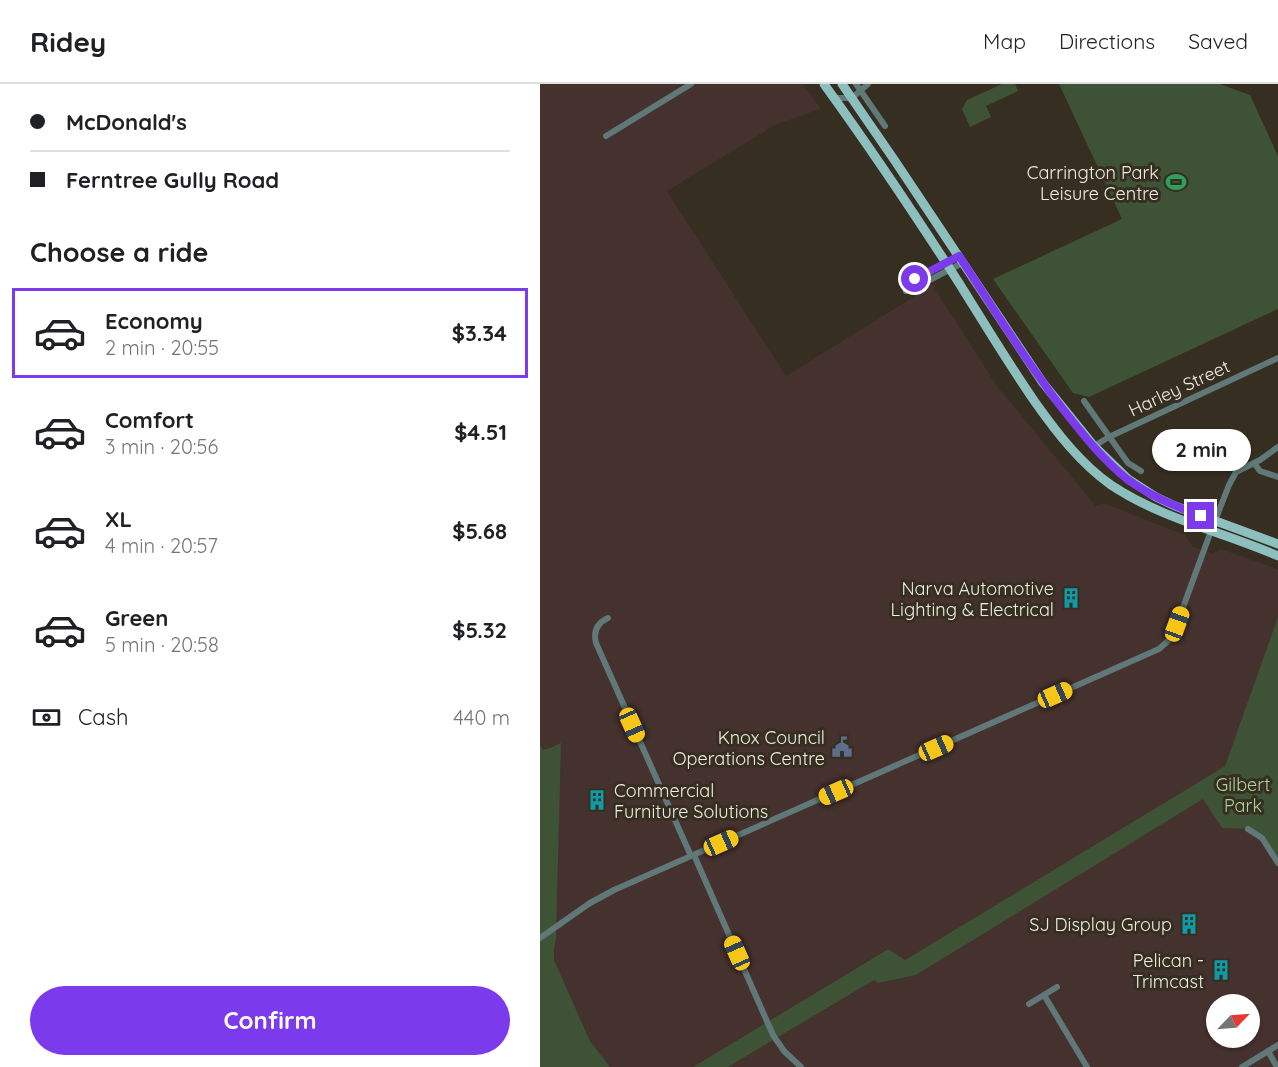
<!DOCTYPE html>
<html lang="en">
<head>
<meta charset="utf-8">
<style>
	:root { --surface:#fff; --page:#f2f2f2; --text:#202124; --muted:#757577; --line:#e0e0e0; --accent:#7c3aed }
	body { margin:0; font-family:Quicksand,sans-serif; background:var(--page); color:var(--text); height:100vh; display:flex; flex-direction:column; font-size:22px; white-space:nowrap }
	* { box-sizing:border-box; margin:0 }
	p { font-size:20px; color:var(--muted) }
	.icon { flex:none; width:33px; height:33px; fill:none; stroke:currentColor; stroke-width:2; stroke-linecap:round; stroke-linejoin:round }
	.map { position:relative; flex:1; overflow:hidden }
	.side { display:flex; flex-direction:column; background:var(--surface); width:540px }
	.side>* { flex:none }
	.banner { display:grid; align-content:center; height:132px; padding:0 30px; background:var(--surface) }
	.needle { width:39px; rotate:65deg }
	.fabs { position:absolute; left:666px; top:910px; display:grid; gap:12px }
	.fabs a { display:grid; place-items:center; width:54px; height:54px; border-radius:50%; background:var(--surface); box-shadow:0 2px 4px #0004; font-size:30px }
	.end { position:absolute; width:27px; height:27px; margin:-14px; border:8px solid #7c3aed; background:#fff; box-shadow:0 0 0 3px #fff }
	.from { border-radius:50% }
	.bubble { position:absolute; height:42px; border-radius:21px; background:var(--surface); box-shadow:0 2px 4px #0004; font-size:20px; font-weight:700; line-height:42px; text-align:center }
	.car { position:absolute; width:18px; height:36px; margin:-18px -9px; border-radius:8px; box-shadow:0 0 4px 2px #0007; background:linear-gradient(#f5c518 24%,#345 0 40%,#f5c518 0 76%,#345 0 86%,#f5c518 0) }
	.banner b { display:flex; align-items:center; gap:21px; height:57px; font-size:22px }
	.banner b+b { border-top:2px solid var(--line) }
	.banner i { width:15px; height:15px; background:var(--text) }
	ul { padding:0; list-style:none }
	li { display:flex; align-items:center; gap:18px; height:90px; margin:0 12px 9px; padding:0 18px; border:3px solid transparent; border-radius:0px }
	li div { flex:1 }
	li b { display:block; font-size:22px }
	li em { font-style:normal; font-weight:700 }
	li.active { border-color:var(--accent) }
	li>.icon { width:54px; height:54px; stroke-width:1.5 }
	h2 { padding:0 30px; font-size:27px; line-height:72px }
	.pay { display:flex; align-items:center; gap:15px; height:66px; padding:0 30px; font-size:22px }
	.pay p { margin-inline-start:auto }
	.button { display:flex; gap:12px; margin-top:auto; padding:12px 30px }
	.button a { flex:1; height:69px; border-radius:36px; background:var(--accent); color:#fff; font-size:24px; font-weight:700; line-height:69px; text-align:center }
	header { display:flex; align-items:center; gap:36px; box-sizing:border-box; height:84px; padding:0 30px; background:var(--surface); border-bottom:2px solid var(--line) }
	header strong { font-size:28px }
	nav { display:flex; gap:33px; margin-inline-start:auto; font-size:21px }
	main { display:flex; flex:1; min-height:0 }
	.map>svg:first-child { display:block }
</style>
</head>
<body>
<header>
<strong>Ridey</strong>
<nav><a>Map</a><a>Directions</a><a>Saved</a></nav>
</header>
<main>
<section class="side">
<div class="banner">
<b><i class="from"></i>McDonald's</b>
<b><i></i>Ferntree Gully Road</b>
</div>
<h2>Choose a ride</h2>
<ul>
<li class="active"><svg class="icon" aria-label="car" viewBox="0 0 24 24"><path d="M5 17H2v-5l4-1 3-4h7l3 4 3 1v5h-3M9 17h6M6 11h13"/><circle cx="7" cy="17" r="2"/><circle cx="17" cy="17" r="2"/></svg><div><b>Economy</b><p>2 min · 20:55</p></div><em>$3.34</em></li>
<li><svg class="icon" aria-label="car" viewBox="0 0 24 24"><path d="M5 17H2v-5l4-1 3-4h7l3 4 3 1v5h-3M9 17h6M6 11h13"/><circle cx="7" cy="17" r="2"/><circle cx="17" cy="17" r="2"/></svg><div><b>Comfort</b><p>3 min · 20:56</p></div><em>$4.51</em></li>
<li><svg class="icon" aria-label="car" viewBox="0 0 24 24"><path d="M5 17H2v-5l4-1 3-4h7l3 4 3 1v5h-3M9 17h6M6 11h13"/><circle cx="7" cy="17" r="2"/><circle cx="17" cy="17" r="2"/></svg><div><b>XL</b><p>4 min · 20:57</p></div><em>$5.68</em></li>
<li><svg class="icon" aria-label="car" viewBox="0 0 24 24"><path d="M5 17H2v-5l4-1 3-4h7l3 4 3 1v5h-3M9 17h6M6 11h13"/><circle cx="7" cy="17" r="2"/><circle cx="17" cy="17" r="2"/></svg><div><b>Green</b><p>5 min · 20:58</p></div><em>$5.32</em></li>
</ul>
<div class="pay"><svg class="icon" aria-label="cash" viewBox="0 0 24 24"><path d="M3 7h18v10H3z"/><circle cx="12" cy="12" r="2"/></svg>Cash<p>440 m</p></div>
<div class="button"><a>Confirm</a></div>
</section>
<div class="map">
<svg width="738" height="983" viewBox="0 0 738 983">
	<rect width="100%" height="100%" fill="#362e20"/>
	<g fill="#45312e" fill-rule="evenodd">
		<path d="M0 0H263L281 25 235 41 127 107 246 292 396 199 395 205 457 302 556 422 563 419 645 451 653 463 673 469 681 465 738 485V533L685 682 365 876 347 865 153 983H70L50 957 14 877V866L16 855 20 660 10 664 3 666 0 660Z"/>
		<path d="M664 714 682 744 708 745 722 754 738 779V983H188L334 896 338 899 376 891ZM676 921H710V954H676Z"/>
	</g>
	<g fill="#3e5236">
		<path d="M462 0H475L478 7 446 22 451 33 430 43 422 25 427 16Z"/>
		<path d="M519 0H680L710 11 738 72V225L549 313 533 309 453 195 582 135Z"/>
		<path d="M738 533V779L722 754 708 745 682 744 663 715 376 891 338 899 334 896 188 983H153L348 865 365 876 685 682Z"/>
		<path d="M21 659 16 855 14 865V876L50 957 70 983H0V660L3 666 10 664Z"/>
	</g>
	<g fill="none" stroke-linecap="round" stroke-linejoin="round">
		<g stroke="#607878" stroke-width="6">
			<path d="M316 0 345 42"/>
			<path d="M294 14H312L328 0"/>
			<path d="M66 52 151 0"/>
			<path d="M366 207 375 195 419 172"/>
			<path d="M366 207 386 198 424 178"/>
			<path d="M544 317 588 379 601 387"/>
			<path d="M554 362 569 353 738 274"/>
			<path d="M714 379 720 387 738 393"/>
			<path d="M675 437 689 401 696 388 720 376 738 363"/>
			<path d="M68 534C57 539 53 547 56 559L151 772"/>
			<path d="M708 745 722 754 738 779"/>
			<path d="M154 771 233 951 244 967 261 983"/>
			<path d="M0 854 50 819 74 806 619 565 629 556 634 548 671 447"/>
			<path d="M504 911 547 983"/>
			<path d="M489 920 517 903"/>
			<path d="M728 967 737 983"/>
			<path d="M702 983 738 961"/>
		</g>
		<g stroke="#8dbfbf" stroke-width="9">
			<path d="M284 0C331 65 376 132 419 199 444 239 468 279 495 318 517 349 540 379 571 401 622 435 683 448 738 472"/>
			<path d="M302 0 355 77 503 299 554 362 588 395 616 413 635 422 738 460"/>
		</g>
	</g>
	<g fill="none" stroke-linecap="round" stroke-linejoin="round">
		<path stroke="#7c3aed" stroke-width="8" d="M375 195 419 172C452 222 483 273 519 320 540 347 561 374 587 395 610 412 635 422 661 432"/>
	</g>
	<defs>
		<g id="stadium-bare" transform="scale(1.62)"><path d="M0-5a6.5 5 0 1 0 0 10a6.5 5 0 1 0 0-10ZM-3.5-1.8h7v3.6h-7Z" fill="#2e9e5b" stroke="#362e20" stroke-width="2.5" paint-order="stroke"/></g>
		<g id="building-bare" transform="scale(1.62)"><path d="M-4-6H4V6H1V3H-1V6H-4ZM-2.5-4.3h1.7v1.8h-1.7ZM.8-4.3h1.7v1.8H.8ZM-2.5-1h1.7V.8h-1.7ZM.8-1h1.7V.8H.8Z" fill="#0f9aa8" stroke="#362e20" stroke-width="2.5" paint-order="stroke"/></g>
		<g id="civic-bare" transform="scale(1.62)"><path d="M-.6-6.5H3V-4.5H.6V-3L4-1V1h2V6H-6V1h2V-1L-.6-3ZM-1.2 2.5V6h2.4V2.5Z" fill="#5c6f8a" stroke="#362e20" stroke-width="2.5" paint-order="stroke"/></g>
	</defs>
	<g fill-rule="evenodd">
		<use href="#stadium-bare" x="636" y="98"/>
		<use href="#building-bare" x="531" y="514"/>
		<use href="#civic-bare" x="302" y="663"/>
		<use href="#building-bare" x="57" y="716"/>
		<use href="#building-bare" x="649" y="840"/>
		<use href="#building-bare" x="681" y="886"/>
	</g>
	<g text-anchor="middle" dominant-baseline="central" stroke-width="6" stroke-linejoin="round" paint-order="stroke">
		<g font-size="18" fill="#f1ece3" stroke="#362e20" text-anchor="end">
			<text x="619" y="88">Carrington Park<tspan x="619" dy="21">Leisure Centre</tspan></text>
			<text x="514" y="504">Narva Automotive<tspan x="514" dy="21">Lighting &amp; Electrical</tspan></text>
			<text x="285" y="653">Knox Council<tspan x="285" dy="21">Operations Centre</tspan></text>
			<text x="74" y="706" text-anchor="start">Commercial<tspan x="74" dy="21">Furniture Solutions</tspan></text>
			<text x="632" y="840">SJ Display Group</text>
			<text x="664" y="876">Pelican -<tspan x="664" dy="21">Trimcast</tspan></text>
		</g>
		<g font-size="18" fill="#f1ece3" stroke="#362e20">
			<text transform="translate(639 304) rotate(-25)">Harley Street</text>
		</g>
		<g font-size="18" fill="#abd498" stroke="#362e20">
			<text x="703" y="700">Gilbert<tspan x="703" dy="21">Park</tspan></text>
		</g>
	</g>
</svg>
<div class="fabs">
<a><svg class="needle" viewBox="-14 -14 28 28"><path d="M0-13l5 13h-10z" fill="#e53935"/><path d="M0 13l5-13h-10z" fill="#757577"/></svg></a>
</div>
<i class="end from" style="left:375px;top:195px"></i>
<i class="end" style="left:661px;top:432px"></i>
<div class="bubble" style="left:612px;top:345px;width:99px">2 min</div>
<i class="car" style="left:637px;top:540px;rotate:20deg"></i>
<i class="car" style="left:515px;top:611px;rotate:66deg"></i>
<i class="car" style="left:92px;top:641px;rotate:156deg"></i>
<i class="car" style="left:396px;top:664px;rotate:66deg"></i>
<i class="car" style="left:296px;top:708px;rotate:246deg"></i>
<i class="car" style="left:181px;top:759px;rotate:66deg"></i>
<i class="car" style="left:197px;top:869px;rotate:336deg"></i>
</div>
</main>
</body>
</html>
